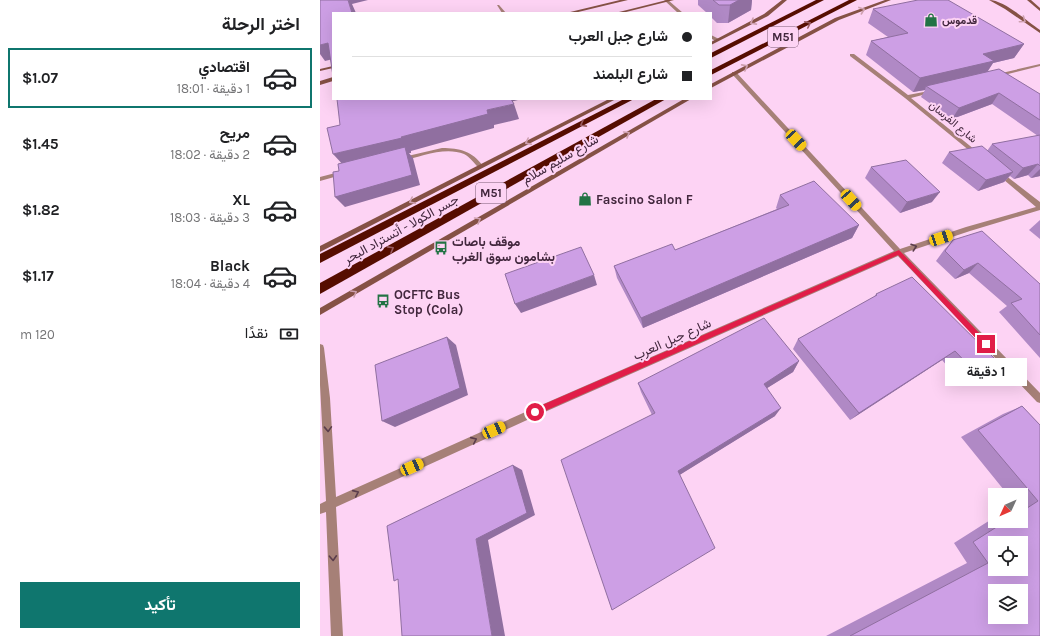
<!DOCTYPE html>
<html lang="ar">
<head>
<meta charset="utf-8">
<style>
	:root { --surface:#fff; --page:#f6f6f6; --text:#202124; --muted:#757577; --line:#e0e0e0; --accent:#0f766e }
	body { margin:0; font-family:Karla,Vazirmatn,sans-serif; background:var(--page); color:var(--text); direction:rtl; height:100vh; display:flex; flex-direction:column; font-size:15px; white-space:nowrap }
	* { box-sizing:border-box; margin:0 }
	p { font-size:13px; color:var(--muted) }
	.icon { flex:none; width:22px; height:22px; fill:none; stroke:currentColor; stroke-width:2; stroke-linecap:round; stroke-linejoin:round }
	.map { position:relative; flex:1; overflow:hidden; direction:ltr }
	.panel { display:flex; flex-direction:column; background:var(--surface); width:320px }
	.panel>* { flex:none }
	.banner { position:absolute; left:12px; top:12px; width:380px; height:88px; border-radius:0px; box-shadow:0 4px 16px #0002; direction:rtl; display:grid; align-content:center; height:88px; padding:0 20px; background:var(--surface) }
	.needle { width:26px; rotate:226deg }
	.fabs { position:absolute; left:668px; top:488px; display:grid; gap:8px }
	.fabs a { display:grid; place-items:center; width:40px; height:40px; border-radius:0px; background:var(--surface); box-shadow:0 4px 16px #0002; font-size:20px }
	.end { position:absolute; width:18px; height:18px; margin:-9px; border:5px solid #e11d48; background:#fff; box-shadow:0 0 0 2px #fff }
	.from { border-radius:50% }
	.bubble { position:absolute; height:28px; border-radius:0px; background:var(--surface); box-shadow:0 4px 16px #0002; font-size:13px; font-weight:700; line-height:28px; text-align:center; direction:rtl }
	.car { position:absolute; width:12px; height:24px; margin:-12px -6px; border-radius:5px; box-shadow:0 0 3px 1px #0007; background:linear-gradient(#f5c518 24%,#345 0 40%,#f5c518 0 76%,#345 0 86%,#f5c518 0) }
	.banner b { display:flex; align-items:center; gap:14px; height:38px; font-size:15px }
	.banner b+b { border-top:1px solid var(--line) }
	.banner i { width:10px; height:10px; background:var(--text) }
	ul { padding:0; list-style:none }
	li { display:flex; align-items:center; gap:12px; height:60px; margin:0 8px 6px; padding:0 12px; border:2px solid transparent; border-radius:0px }
	li div { flex:1 }
	li b { display:block; font-size:15px }
	li em { font-style:normal; font-weight:700 }
	li.current { border-color:var(--accent) }
	li>.icon { width:36px; height:36px; stroke-width:1.5 }
	h2 { padding:0 20px; font-size:18px; line-height:48px }
	.pay { display:flex; align-items:center; gap:10px; height:44px; padding:0 20px; font-size:15px }
	.pay p { margin-inline-start:auto }
	.button { display:flex; gap:8px; margin-top:auto; padding:8px 20px }
	.button a { flex:1; height:46px; border-radius:0px; background:var(--accent); color:#fff; font-size:16px; font-weight:700; line-height:46px; text-align:center }
	main { display:flex; flex:1; min-height:0 }
	.map>svg:first-child { display:block }
</style>
</head>
<body>
<main>
<div class="map">
<svg width="720" height="636" viewBox="0 0 720 636">
	<rect width="100%" height="100%" fill="#fdd3f4"/>
	<g fill="none" stroke-linecap="round" stroke-linejoin="round">
		<g fill="#a68077" fill-rule="evenodd">
			<path d="M344 0H348L363 13H358Z"/>
			<path d="M177 5H179L186 13H182Z"/>
			<path d="M391 35 399 39V41H395L391 38Z"/>
			<path d="M530 54H534L588 95 614 90V92L591 98 660 154V156H656L585 98 530 56Z"/>
			<path d="M720 64V66L676 77 673 75Z"/>
			<path d="M412 72H416L580 249 646 227 716 207 677 174V172H681L720 202V210L650 231 584 253 720 393V403L717 402 578 256 218 415 16 507 23 636H11L6 512 0 514V504L6 501 0 385V344L3 345 4 348 10 398 16 497 212 409 574 251 412 74Z"/>
			<path d="M122 148C140 148 152 151 163 166L160 168 158 167C154 163 150 157 144 154 125 146 100 157 81 161L78 159 79 158Z"/>
			<path d="M23 171 25 172V174L0 181V177Z"/>
		</g>
		<g fill="#855145" fill-rule="evenodd">
			<path d="M300 0H308L254 13H246Z"/>
			<path d="M347 0H354L302 13H295Z"/>
			<path d="M462 0H467L448 16 391 45V42L444 14Z"/>
			<path d="M565 0H571L519 20 391 88V84L515 18Z"/>
			<path d="M669 0C684 0 707 21 720 30V33L685 9Z"/>
			<path d="M707 0H711L720 8V11Z"/>
			<path d="M13 66V68L0 71V69Z"/>
			<path d="M13 77V81L0 85V81Z"/>
			<path d="M289 99H296L0 252V246Z"/>
			<path d="M364 99H371L0 315V308Z"/>
		</g>
		<g fill="#560d00" fill-rule="evenodd">
			<path d="M496 0H504L391 58V53Z"/>
			<path d="M529 0H537L391 75V70Z"/>
			<path d="M304 99H314L0 263V254Z"/>
			<path d="M336 99H346L0 294V283Z"/>
		</g>
	</g>
	<g fill="#b089c5">
		<path d="M378 0H432L431 10 408 23H397L391 17V13H387L378 5Z"/>
		<path d="M553 9 704 44 694 58 673 63 668 71 720 94V176L711 178 708 175 694 179 690 176 684 182 658 191 622 163 629 152 667 151 672 144 718 136 672 104 632 119 601 97 605 90 593 92 546 55 551 41 568 37 548 23Z"/>
		<path d="M551 167 612 202 580 213 545 178Z"/>
		<path d="M460 195 539 225 532 238 323 328 297 278 294 266 355 250 457 209 456 208Z"/>
		<path d="M720 220V239L709 230Z"/>
		<path d="M633 240 720 284V358L679 312 687 306 649 273 635 279 616 261 624 250Z"/>
		<path d="M556 294 676 360 641 382 622 360 530 420 473 349 478 339 554 297Z"/>
		<path d="M479 361 473 372 447 388 455 416 359 475 292 610 332 415 321 392 318 383Z"/>
		<path d="M702 406 720 425V636H506L647 563 634 543 675 517V521H701V495H688L641 437 683 414Z"/>
	</g>
	<g fill="#906fa0">
		<path d="M28 0H48L32 4 36 13H32Z"/>
		<path d="M419 0H432L431 10 408 23 410 5Z"/>
		<path d="M8 43 13 59 5 61 0 54V45Z"/>
		<path d="M704 44 694 58 673 63 665 75 606 86 605 90 593 92 600 78 663 54Z"/>
		<path d="M679 93 672 104 632 119 639 108Z"/>
		<path d="M189 99H202L190 102Z"/>
		<path d="M194 104 199 119 174 125V128L91 151V153H89L93 158 100 185 25 207 15 197 26 168 13 154 81 137 167 110Z"/>
		<path d="M718 164 708 175 694 179 703 168Z"/>
		<path d="M720 169V176L711 178Z"/>
		<path d="M693 172 684 182 658 191 666 180Z"/>
		<path d="M620 192 612 202 580 213 587 202Z"/>
		<path d="M539 225 532 238 323 328 321 318Z"/>
		<path d="M658 263 649 273 635 279 644 270Z"/>
		<path d="M274 275 277 285 201 313 195 304Z"/>
		<path d="M127 337 136 345 148 395 75 427 62 421Z"/>
		<path d="M635 351 622 360 530 420 539 413Z"/>
		<path d="M479 361 473 372 439 393 444 384Z"/>
		<path d="M461 408 455 416 358 476V471Z"/>
		<path d="M193 465 202 470 215 515 168 540 185 636H172L156 539Z"/>
	</g>
	<g fill="#cd9fe5" stroke="#906fa0" fill-rule="evenodd">
		<path d="M0 0H28L32 13H13V76L8 43 0 45Z"/>
		<path d="M393 0H419L410 5H399Z"/>
		<path d="M598 0H628L704 44 663 54 674 61 600 78 551 41 588 33 553 9Z"/>
		<path d="M679 69 720 94V120L679 93 639 108 606 86Z"/>
		<path d="M17 99H191L194 104 167 110 168 114 81 137 82 138 13 154 7 128 20 125Z"/>
		<path d="M720 135V166L718 164 703 168 672 144Z"/>
		<path d="M662 146 693 172 666 180 629 152Z"/>
		<path d="M85 147 92 175 15 197 13 172 19 171 18 164Z"/>
		<path d="M586 160 620 192 587 202 551 167Z"/>
		<path d="M494 181 539 225 321 318 294 266 352 244 355 250 469 205 460 195Z"/>
		<path d="M662 231 720 284V335L691 303 702 299 658 263 644 270 625 251 633 240Z"/>
		<path d="M261 247 274 275 195 304 185 274Z"/>
		<path d="M592 277 676 360 656 373 635 351 539 413 478 339 557 295 556 294Z"/>
		<path d="M444 318 479 361 444 384 461 408 358 471 395 548 292 610 241 460 335 413 318 383Z"/>
		<path d="M127 337 140 388 62 421 55 365Z"/>
		<path d="M702 406 720 425V636H530L668 563 653 542 686 521H701V512L718 501 658 430ZM675 543H701V569H675ZM675 591H701V617H675Z"/>
		<path d="M193 465 207 513 156 539 172 636H82L78 579 74 581 67 526Z"/>
	</g>
	<defs><path id="oneway-chevron" d="M-2-3.5L2.5 0L-2 3.5" fill="none" stroke-width="1.6" stroke-linecap="round" stroke-linejoin="round"/></defs>
	<g stroke="#cd9fae">
		<use href="#oneway-chevron" transform="translate(542 10) rotate(-20)"/>
		<use href="#oneway-chevron" transform="translate(703 20) rotate(35)"/>
		<use href="#oneway-chevron" transform="translate(433 22) rotate(151)"/>
		<use href="#oneway-chevron" transform="translate(425 67) rotate(-28)"/>
		<use href="#oneway-chevron" transform="translate(307 134) rotate(-30)"/>
		<use href="#oneway-chevron" transform="translate(208 142) rotate(153)"/>
		<use href="#oneway-chevron" transform="translate(92 201) rotate(153)"/>
		<use href="#oneway-chevron" transform="translate(158 220) rotate(-30)"/>
		<use href="#oneway-chevron" transform="translate(34 293) rotate(-30)"/>
	</g>
	<g stroke="#995c62">
		<use href="#oneway-chevron" transform="translate(488 24) rotate(-27)"/>
		<use href="#oneway-chevron" transform="translate(263 124) rotate(152)"/>
		<use href="#oneway-chevron" transform="translate(71 249) rotate(-29)"/>
	</g>
	<g stroke="#5b3d4c">
		<use href="#oneway-chevron" transform="translate(594 247) rotate(-18)"/>
		<use href="#oneway-chevron" transform="translate(8 429) rotate(88)"/>
		<use href="#oneway-chevron" transform="translate(154 440) rotate(-24)"/>
		<use href="#oneway-chevron" transform="translate(36 493) rotate(-24)"/>
		<use href="#oneway-chevron" transform="translate(13 558) rotate(87)"/>
	</g>
	<path fill="#e11d48" d="M579 250 668 342V346H663L578 255 218 414H213V409Z"/>
	<defs>
		<g id="shop-bare" transform="scale(1.08)"><path d="M-5-2.5h2.3a2.7 3.5 0 0 1 5.4 0H5L5.5 6h-11ZM-1.5-2.5h3a1.5 2.3 0 0 0-3 0Z" fill="#227344" stroke="#fdd3f4" stroke-width="2.5" paint-order="stroke"/></g>
		<g id="bus-bare" transform="scale(1.08)"><path d="M-5-6H5V4H4V6H2V4H-2V6H-4V4H-5ZM-3.5-4V0h7V-4ZM-3.5 1.2v1.5H-2V1.2ZM2 1.2v1.5H3.5V1.2Z" fill="#227344" stroke="#fdd3f4" stroke-width="2.5" paint-order="stroke"/></g>
	</defs>
	<g fill-rule="evenodd">
		<use href="#shop-bare" x="611" y="20"/>
		<use href="#shop-bare" x="265" y="199"/>
		<use href="#bus-bare" x="121" y="248"/>
		<use href="#bus-bare" x="63" y="301"/>
	</g>
	<g text-anchor="middle" dominant-baseline="central" stroke-width="4" stroke-linejoin="round" paint-order="stroke">
		<g font-size="11" font-weight="bold" fill="#42273d" stroke="#fdd3f4" text-anchor="start">
			<text x="622" y="20">قدموس</text>
		</g>
		<g font-size="11" fill="#42273d" stroke="#fdd3f4">
			<text transform="translate(633 122) rotate(40)">شارع الفرسان</text>
		</g>
		<g fill="#fdd3f4" stroke="#7a5b74" stroke-width="1">
			<rect x="448" y="27" width="30" height="20" rx="3"/>
			<rect x="156" y="183" width="30" height="20" rx="3"/>
		</g>
		<g font-size="12" font-weight="bold" fill="#42273d">
			<text x="463" y="37">M51</text>
			<text x="171" y="193">M51</text>
		</g>
		<g font-size="13" fill="#42273d" stroke="#fdd3f4">
			<text transform="translate(240 159) rotate(-30)">شارع سليم سلام</text>
			<text transform="translate(81 229) rotate(-29)">جسر الكولا - أتستراد البحر</text>
			<text transform="translate(352 339) rotate(-24)">شارع جبل العرب</text>
		</g>
		<g font-size="13" font-weight="bold" fill="#42273d" stroke="#fdd3f4" text-anchor="start">
			<text x="276" y="199">Fascino Salon F</text>
			<text x="132" y="241">موقف باصات<tspan x="132" dy="15">بشامون سوق الغرب</tspan></text>
			<text x="74" y="294">OCFTC Bus<tspan x="74" dy="15">Stop (Cola)</tspan></text>
		</g>
	</g>
</svg>
<div class="fabs">
<a><svg class="needle" viewBox="-14 -14 28 28"><path d="M0-13l5 13h-10z" fill="#e53935"/><path d="M0 13l5-13h-10z" fill="#757577"/></svg></a>
<a><svg class="icon" aria-label="locate" viewBox="0 0 24 24"><circle cx="12" cy="12" r="6"/><path d="M12 2v4M12 18v4M2 12h4M18 12h4"/></svg></a>
<a><svg class="icon" aria-label="layers" viewBox="0 0 24 24"><path d="M12 4l9 5-9 5-9-5zM3 14l9 5 9-5"/></svg></a>
</div>
<i class="end from" style="left:215px;top:412px"></i>
<i class="end" style="left:666px;top:344px"></i>
<div class="bubble" style="left:625px;top:358px;width:82px">1 دقيقة</div>
<i class="car" style="left:476px;top:140px;rotate:137deg"></i>
<i class="car" style="left:531px;top:200px;rotate:138deg"></i>
<i class="car" style="left:621px;top:238px;rotate:72deg"></i>
<i class="car" style="left:174px;top:430px;rotate:66deg"></i>
<i class="car" style="left:92px;top:467px;rotate:66deg"></i>
<div class="banner">
<b><i class="from"></i>شارع جبل العرب</b>
<b><i></i>شارع البلمند</b>
</div>
</div>
<section class="panel">
<h2>اختر الرحلة</h2>
<ul>
<li class="current"><svg class="icon" aria-label="car" viewBox="0 0 24 24"><path d="M5 17H2v-5l4-1 3-4h7l3 4 3 1v5h-3M9 17h6M6 11h13"/><circle cx="7" cy="17" r="2"/><circle cx="17" cy="17" r="2"/></svg><div><b>اقتصادي</b><p>1 دقيقة · 18:01</p></div><em>$1.07</em></li>
<li><svg class="icon" aria-label="car" viewBox="0 0 24 24"><path d="M5 17H2v-5l4-1 3-4h7l3 4 3 1v5h-3M9 17h6M6 11h13"/><circle cx="7" cy="17" r="2"/><circle cx="17" cy="17" r="2"/></svg><div><b>مريح</b><p>2 دقيقة · 18:02</p></div><em>$1.45</em></li>
<li><svg class="icon" aria-label="car" viewBox="0 0 24 24"><path d="M5 17H2v-5l4-1 3-4h7l3 4 3 1v5h-3M9 17h6M6 11h13"/><circle cx="7" cy="17" r="2"/><circle cx="17" cy="17" r="2"/></svg><div><b>XL</b><p>3 دقيقة · 18:03</p></div><em>$1.82</em></li>
<li><svg class="icon" aria-label="car" viewBox="0 0 24 24"><path d="M5 17H2v-5l4-1 3-4h7l3 4 3 1v5h-3M9 17h6M6 11h13"/><circle cx="7" cy="17" r="2"/><circle cx="17" cy="17" r="2"/></svg><div><b>Black</b><p>4 دقيقة · 18:04</p></div><em>$1.17</em></li>
</ul>
<div class="pay"><svg class="icon" aria-label="cash" viewBox="0 0 24 24"><path d="M3 7h18v10H3z"/><circle cx="12" cy="12" r="2"/></svg>نقدًا<p>120 m</p></div>
<div class="button"><a>تأكيد</a></div>
</section>
</main>
</body>
</html>
